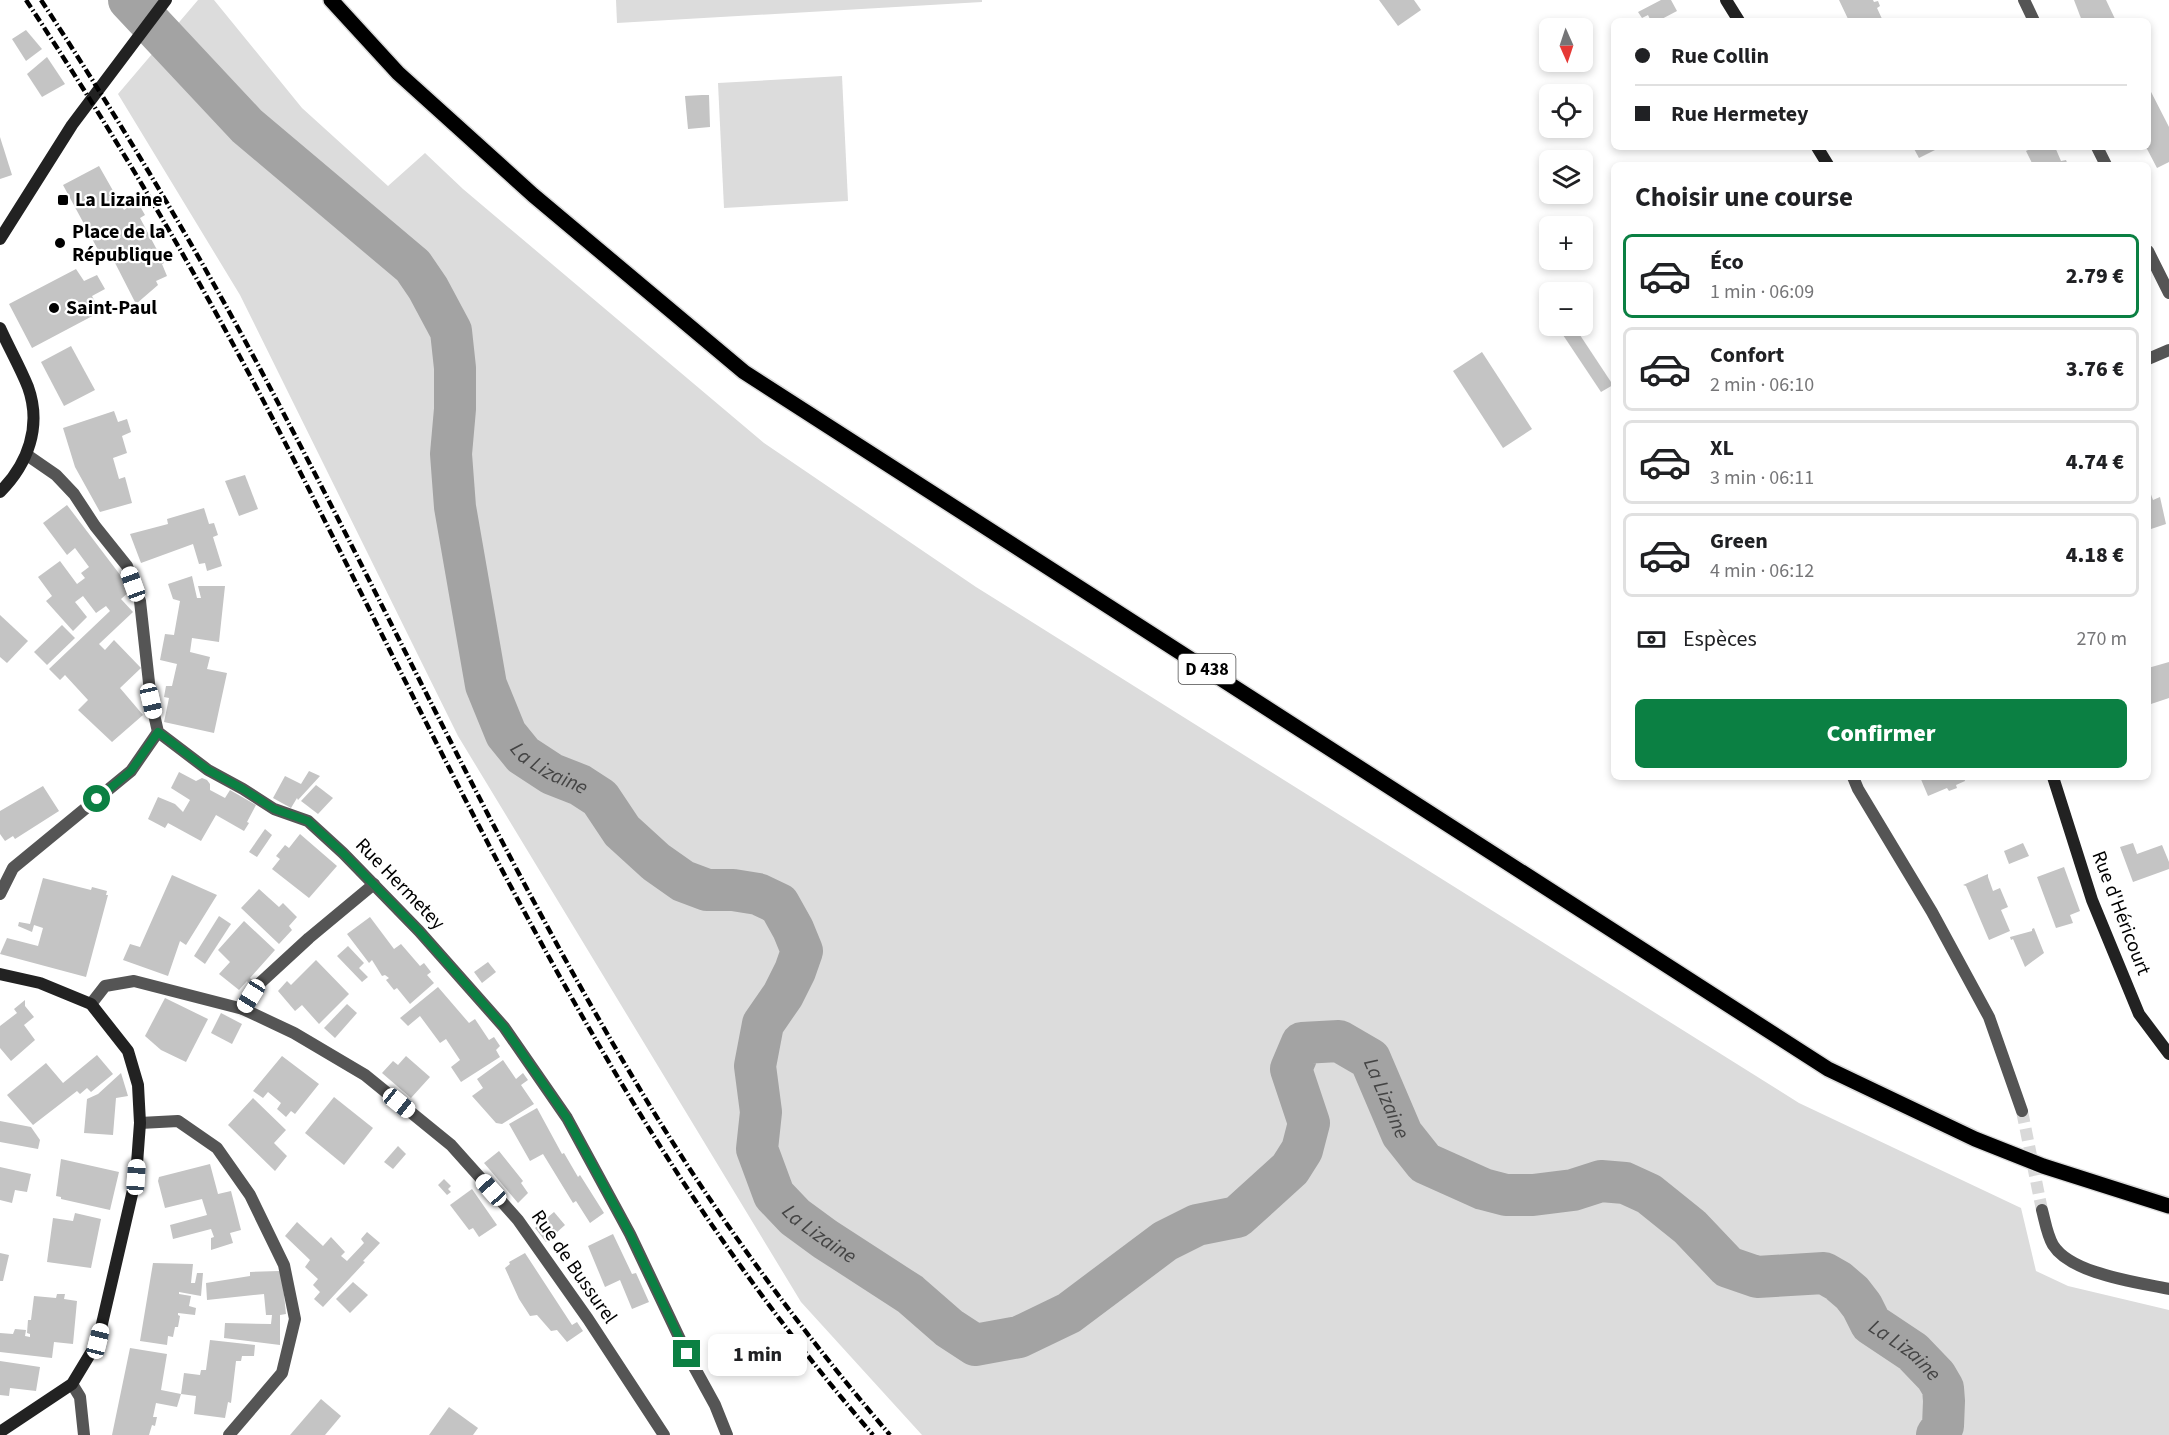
<!DOCTYPE html>
<html lang="fr">
<head>
<meta charset="utf-8">
<style>
	:root { --surface:#fff; --page:#f2f2f2; --text:#202124; --muted:#757577; --line:#e0e0e0; --accent:#0b8043 }
	body { margin:0; font-family:"Source Sans 3",sans-serif; background:var(--page); color:var(--text); height:100vh; display:flex; flex-direction:column; font-size:22px; white-space:nowrap }
	* { box-sizing:border-box; margin:0 }
	p { font-size:20px; color:var(--muted) }
	.icon { flex:none; width:33px; height:33px; fill:none; stroke:currentColor; stroke-width:2; stroke-linecap:round; stroke-linejoin:round }
	.map { position:relative; flex:1; overflow:hidden }
	.side { position:absolute; left:1611px; top:162px; width:540px; height:618px; display:flex; flex-direction:column; background:var(--surface); border-radius:9px; box-shadow:0 3px 9px #0003 }
	.side>* { flex:none }
	.top-card { position:absolute; left:1611px; top:18px; width:540px; height:132px; border-radius:9px; box-shadow:0 3px 9px #0003; display:grid; align-content:center; height:132px; padding:0 24px; background:var(--surface) }
	.needle { width:39px; rotate:177deg }
	.buttons { position:absolute; left:1539px; top:18px; display:grid; gap:12px }
	.buttons a { display:grid; place-items:center; width:54px; height:54px; border-radius:9px; background:var(--surface); box-shadow:0 3px 9px #0003; font-size:30px }
	.end { position:absolute; width:27px; height:27px; margin:-14px; border:8px solid #0b8043; background:#fff; box-shadow:0 0 0 3px #fff }
	.from { border-radius:50% }
	.bubble { position:absolute; height:42px; border-radius:9px; background:var(--surface); box-shadow:0 3px 9px #0003; font-size:20px; font-weight:800; line-height:42px; text-align:center }
	.car { position:absolute; width:18px; height:36px; margin:-18px -9px; border-radius:8px; box-shadow:0 0 4px 2px #0007; background:linear-gradient(#fff 24%,#345 0 40%,#fff 0 76%,#345 0 86%,#fff 0) }
	.top-card b { display:flex; align-items:center; gap:21px; height:57px; font-size:22px }
	.top-card b+b { border-top:2px solid var(--line) }
	.top-card i { width:15px; height:15px; background:var(--text) }
	ul { padding:0; list-style:none }
	li { display:flex; align-items:center; gap:18px; height:84px; margin:0 12px 9px; padding:0 12px; border:3px solid var(--line); border-radius:9px }
	li div { flex:1 }
	li b { display:block; font-size:22px }
	li em { font-style:normal; font-weight:800 }
	li.current { border-color:var(--accent) }
	li>.icon { width:54px; height:54px; stroke-width:1.5 }
	h2 { padding:0 24px; font-size:27px; line-height:72px }
	.pay { display:flex; align-items:center; gap:15px; height:66px; padding:0 24px; font-size:22px }
	.pay p { margin-inline-start:auto }
	.primary-button { display:flex; gap:12px; margin-top:auto; padding:12px 24px }
	.primary-button a { flex:1; height:69px; border-radius:9px; background:var(--accent); color:#fff; font-size:24px; font-weight:800; line-height:69px; text-align:center }
	.map>svg:first-child { display:block }
</style>
</head>
<body>
<div class="map">
<svg width="2169" height="1435" viewBox="0 0 2169 1435">
	<rect width="100%" height="100%" fill="#fff"/>
	<g fill="#dcdcdc">
		<path d="M198 0H214L302 108 388 186 425 153 463 189 764 443 976 587 1799 1103 2021 1208 2036 1271 2068 1286 2169 1310V1435H922L801 1302 458 736 240 295 118 94Z"/>
		<path d="M616 0H982V2L617 23Z"/>
		<path d="M842 76 848 201 724 208 718 83Z"/>
	</g>
	<g fill="none" stroke-linecap="round" stroke-linejoin="round">
		<path stroke="#a3a3a3" stroke-width="42" id="s1" d="M129 0 247 126 413 266 428 288 451 331 455 368V409L451 454 455 507 486 685 506 734 523 755 552 774 580 785 600 798 622 831 656 862 683 881 707 890H733L758 894 779 904 793 929 802 951 795 971 783 995 763 1024 755 1066 761 1112 757 1149 774 1195 795 1217 825 1239 910 1294 949 1328 975 1345 1019 1337 1069 1313 1165 1241 1197 1225 1237 1217 1290 1169 1302 1150 1309 1123 1291 1069 1302 1043 1339 1041 1370 1059 1402 1134 1425 1163 1483 1189 1506 1195H1533L1573 1190 1601 1181 1625 1183 1649 1194 1690 1227 1728 1267 1757 1277 1824 1273 1838 1281 1852 1293 1862 1306 1871 1324 1913 1352 1936 1376 1943 1388 1944 1401 1943 1426 1937 1435"/>
	</g>
	<g fill="#c4c4c4">
		<path d="M1379 0H1414L1421 10 1398 26Z"/>
		<path d="M1661 0H1671L1677 11 1658 21H1651L1648 15 1642 18 1638 12Z"/>
		<path d="M1839 0H1873L1874 2 1878 1 1880 6 1877 8 1883 21H1849Z"/>
		<path d="M2074 0H2106L2116 21H2082Z"/>
		<path d="M26 30 42 49 26 61 12 39Z"/>
		<path d="M47 57 65 84 42 97 27 74Z"/>
		<path d="M2148 86 2169 127V162L2157 168 2146 147H2148Z"/>
		<path d="M702 95H709L710 127 688 129 685 96Z"/>
		<path d="M0 137 12 175 0 179Z"/>
		<path d="M1913 147H1941L1919 158Z"/>
		<path d="M2034 147H2055L2061 161 2066 160 2068 165H2033L2026 151Z"/>
		<path d="M99 166 124 210 137 201 145 215 140 218 164 263 162 264 167 276 156 281 158 285 136 304 111 255 103 259 63 185Z"/>
		<path d="M76 269 84 281 97 275 105 289 92 296 100 312 32 348 9 304Z"/>
		<path d="M1557 326H1574L1613 385 1601 392Z"/>
		<path d="M71 346 95 390 64 406 41 362Z"/>
		<path d="M1482 352 1532 429 1503 448 1453 371Z"/>
		<path d="M114 411 118 422 127 419 131 432 122 436 127 453 113 458 119 479 125 477 132 503 100 512 75 467 63 428Z"/>
		<path d="M245 475 258 509 239 516 225 481Z"/>
		<path d="M2148 486 2153 500 2160 497 2166 524 2148 530Z"/>
		<path d="M67 505 127 584 124 586 129 592 121 599 133 612 99 644 105 650 114 640 141 668 120 688 143 715 112 742 78 710 88 700 65 675 60 680 49 669 110 611 106 606 96 613 83 596 75 602 87 617 73 631 46 601 52 596 38 577 60 561 77 584 85 578 81 573 89 567 75 548 67 555 43 523Z"/>
		<path d="M204 508 209 524 214 523 218 535 213 537 222 566 207 571 205 563 199 564 193 544 141 563 130 534 168 524 167 519Z"/>
		<path d="M192 576 197 598H201L198 586H225L219 642 192 638 190 652 210 657 207 669 227 673 214 733 164 722 169 698 164 697 166 686H172L177 664 160 660 165 634 174 635 180 601 173 599 168 584Z"/>
		<path d="M0 615 28 641 7 663 0 657Z"/>
		<path d="M62 625 75 638 47 665 34 652Z"/>
		<path d="M2169 662V698L2148 705V668Z"/>
		<path d="M309 771 320 776 298 800 297 798 291 808 273 798 285 776 301 784Z"/>
		<path d="M179 772 196 781 202 778 207 780 210 784V790L225 798 230 790 256 805 247 822 249 823 244 831 216 815 201 841 168 823 165 828 148 819 158 797 175 804 183 812 190 800 171 788Z"/>
		<path d="M1920 777H1964L1965 781 1956 785 1957 788 1949 791 1947 788 1928 796Z"/>
		<path d="M316 785 333 798 318 814 301 801Z"/>
		<path d="M43 786 59 811 15 839 13 836 5 841 0 834V811Z"/>
		<path d="M265 829 272 835 257 857 249 852Z"/>
		<path d="M300 834 337 866 309 898 272 869 280 859 276 856 285 845 289 848Z"/>
		<path d="M2023 843 2029 856 2009 864 2004 851Z"/>
		<path d="M2133 843 2137 854 2162 845 2169 862V869L2133 882 2120 847Z"/>
		<path d="M2064 867 2080 911 2070 915 2073 923 2056 928 2037 877Z"/>
		<path d="M1988 874V877L1993 891 2000 888 2008 907 2001 910 2010 931 1989 940 1966 886 1963 885Z"/>
		<path d="M172 875 217 895 186 945 180 941 168 976 123 960 130 944 140 947Z"/>
		<path d="M43 878 91 890 92 887 107 891 106 895H108L86 977 0 954 7 938 38 946 43 928 34 925 32 932 18 926 19 922 30 924Z"/>
		<path d="M259 889 279 907 283 903 297 917 289 926 292 930 279 944 241 908Z"/>
		<path d="M219 916 231 924 205 964 194 956Z"/>
		<path d="M370 917 394 949 401 944 420 966 424 963 431 972 427 975 434 983 410 1004 397 988 394 990 386 980 389 978 385 975 382 976 372 960 369 963 347 934Z"/>
		<path d="M244 921 275 950 250 978 252 980 249 984 247 981 239 990 219 974 230 962 218 950Z"/>
		<path d="M2034 928 2044 953 2025 967 2013 939 2011 940 2010 937 2032 931V929Z"/>
		<path d="M348 946 364 963 359 968 368 977 362 982 337 956Z"/>
		<path d="M316 960 349 994 319 1024 302 1005 295 1011 278 991 287 981 291 985Z"/>
		<path d="M488 962 496 972 482 983 474 972Z"/>
		<path d="M438 987 469 1023 475 1019 489 1040 494 1037 500 1046 496 1050 500 1057 461 1082 451 1067 460 1060 446 1039 440 1043 420 1016 408 1026 400 1018Z"/>
		<path d="M165 998 208 1019 186 1062 161 1050 145 1036Z"/>
		<path d="M25 1000V1006L34 1017 24 1025 35 1040 11 1061 0 1048V1026L17 1013 14 1009Z"/>
		<path d="M347 1004 357 1013 335 1038 324 1028Z"/>
		<path d="M221 1013 242 1024 232 1044 211 1033Z"/>
		<path d="M97 1055 113 1074 91 1092 87 1088 80 1094 77 1091 33 1125 7 1095 46 1063 63 1083Z"/>
		<path d="M282 1056 319 1084 295 1114 291 1111 286 1117 277 1109 281 1103 268 1092 263 1098 253 1091Z"/>
		<path d="M406 1056 430 1077 411 1098 382 1073 393 1061 398 1065Z"/>
		<path d="M503 1060 516 1079 523 1073 528 1080 521 1085 534 1104 502 1124 496 1123 472 1096 483 1088 477 1079Z"/>
		<path d="M121 1073 128 1096 116 1098 113 1135 84 1133 87 1099 98 1094Z"/>
		<path d="M334 1097 373 1128 344 1165 305 1133Z"/>
		<path d="M253 1098 286 1130 274 1143 287 1156 275 1171 228 1125Z"/>
		<path d="M537 1108 562 1154 564 1153 578 1177 580 1175 604 1213 590 1223 576 1201 573 1203 543 1154 530 1161 509 1124Z"/>
		<path d="M0 1121 31 1127 40 1140 38 1149 0 1142Z"/>
		<path d="M398 1146 406 1154 393 1169 384 1162Z"/>
		<path d="M499 1151 523 1181 521 1183 528 1193 518 1203 484 1163Z"/>
		<path d="M61 1159 119 1172 110 1210 61 1199V1197L56 1196Z"/>
		<path d="M210 1164 218 1194 231 1191 241 1230 230 1233 233 1243 211 1250V1238L214 1237 211 1229 173 1239 170 1225 207 1215 202 1199 165 1208 158 1181 159 1177Z"/>
		<path d="M0 1167 31 1174 27 1192 15 1190 12 1203 0 1200Z"/>
		<path d="M444 1179 451 1186 448 1189 451 1192 447 1195 438 1185Z"/>
		<path d="M472 1189 497 1225 479 1237 473 1228 469 1230 450 1205Z"/>
		<path d="M554 1212 565 1225 546 1242 535 1228Z"/>
		<path d="M75 1213 101 1219 91 1268 47 1262 53 1218 73 1221Z"/>
		<path d="M297 1222 323 1246 331 1237 345 1252 341 1256 347 1261 364 1243 361 1239 367 1232 380 1243 363 1261 365 1262 323 1307 314 1299 320 1292 313 1285 318 1279 305 1267 310 1260 285 1236Z"/>
		<path d="M613 1234 632 1274 636 1273 649 1302 632 1309 620 1280 605 1287 588 1246Z"/>
		<path d="M0 1253 9 1255 3 1281H0Z"/>
		<path d="M525 1253 572 1325 577 1322 583 1331 567 1342 557 1330 551 1331 537 1315 530 1316 519 1299 505 1268 510 1264 509 1262Z"/>
		<path d="M153 1263 193 1264 191 1283H195L197 1273H203L201 1296 179 1292V1294L191 1296 189 1306 196 1308 195 1315 178 1313V1315L180 1316 178 1327H175L173 1337 168 1336 167 1345 140 1341Z"/>
		<path d="M279 1271 282 1275 286 1314 280 1315V1345L224 1338 225 1323 271 1324 272 1315H266L264 1294 207 1300 206 1283 250 1276V1272Z"/>
		<path d="M353 1282 368 1295 350 1313 336 1299Z"/>
		<path d="M57 1294H65L64 1299 77 1301 73 1344 54 1342 52 1358 0 1352V1333L13 1334 15 1329 26 1330 25 1336 30 1337V1334L27 1333 28 1320H31L34 1296 56 1298Z"/>
		<path d="M210 1340 255 1345 254 1356H242L241 1361H236L231 1403 228 1402 225 1418 194 1414 196 1396 181 1394 184 1373 200 1375 201 1370H206Z"/>
		<path d="M130 1348 167 1354 161 1390 181 1394 177 1407 156 1403 153 1417H157L155 1426 152 1425 149 1435H112Z"/>
		<path d="M0 1361 40 1367 36 1391 10 1388 9 1396 0 1395Z"/>
		<path d="M321 1399 341 1416 325 1435H290Z"/>
		<path d="M449 1407 478 1428 473 1435H429Z"/>
	</g>
	<g fill="none" stroke-linecap="round" stroke-linejoin="round">
		<path stroke="#d9d9d9" stroke-width="12" stroke-dasharray="12 6" stroke-linecap="butt" d="M2022 1111 2042 1210"/>
		<g stroke="#dbdbdb" stroke-width="18">
			<path id="primary" d="M331 0 398 73 533 195 744 372 1828 1069 1975 1139 2043 1166 2169 1206"/>
		</g>
		<g stroke="#555" stroke-width="12">
			<path d="M2024 0 2034 21"/>
			<path d="M2097 147 2106 165"/>
			<path d="M2148 251 2169 293"/>
			<path d="M2148 359 2169 350"/>
			<path d="M27 455 56 475 74 494 95 526 127 566 140 601 151 701 158 732 208 770 243 789 274 809 308 821 343 853 419 931 504 1027 567 1118 630 1234 687 1354 715 1405 727 1435"/>
			<path d="M1853 777 1858 789 1932 912 1989 1017 2022 1111"/>
			<path d="M0 894 13 868 131 771 158 732"/>
			<path d="M91 1004 105 986 134 981 243 1009 294 1033 365 1075 451 1145 518 1220 588 1319 664 1435"/>
			<path d="M243 1009 259 984 309 938 374 884"/>
			<path d="M140 1123 178 1121 217 1148 250 1195 284 1265 295 1319 282 1373 229 1435"/>
			<path d="M2042 1210C2045 1221 2047 1235 2053 1245 2071 1274 2137 1282 2169 1289"/>
			<path d="M72 1384 80 1397 84 1435"/>
		</g>
		<g stroke="#222" stroke-width="12">
			<path d="M1726 0 1739 21"/>
			<path d="M1817 147 1828 165"/>
			<path d="M0 239 72 125 166 0"/>
			<path d="M0 328C9 348 20 367 28 387 42 426 28 464 0 492"/>
			<path d="M2053 777 2092 900 2139 1014 2169 1054"/>
			<path d="M0 974 40 983 91 1004 128 1051 138 1085 140 1123 136 1177 98 1341 72 1384 0 1432"/>
		</g>
		<use href="#primary" stroke="#000" stroke-width="15"/>
		<g stroke="#000" stroke-width="4.5" stroke-dasharray="9 3 1.5 3" stroke-linecap="butt">
			<path d="M26 0C117 138 201 280 277 427 400 665 512 910 655 1138 720 1242 793 1342 873 1435"/>
			<path d="M41 0C130 136 212 275 287 420 403 641 507 867 635 1081 709 1206 796 1325 890 1435"/>
		</g>
	</g>
	<g fill="none" stroke-linecap="round" stroke-linejoin="round">
		<path stroke="#0b8043" stroke-width="8" d="M97 799 131 771 158 732 208 770 243 789 274 809 308 821 343 853 419 931 504 1027 567 1118 630 1234 687 1354"/>
	</g>
	<g fill="#000" stroke="#fff" stroke-width="2">
		<rect x="57" y="194" width="12" height="12" rx="3"/>
		<circle cx="60" cy="243" r="6"/>
		<circle cx="54" cy="308" r="6"/>
	</g>
	<g text-anchor="middle" dominant-baseline="central" stroke-width="4.5" stroke-linejoin="round" paint-order="stroke">
		<rect fill="#fff" stroke="#4c4c4c" stroke-width="1.5" x="1178.5" y="654" width="57" height="30" rx="4.5"/>
		<g font-size="18" font-weight="bold" fill="#000">
			<text x="1207" y="669">D 438</text>
		</g>
		<g font-size="20" font-weight="bold" fill="#000" stroke="#fff" text-anchor="start">
			<text x="75" y="200">La Lizaine</text>
			<text x="72" y="232">Place de la<tspan x="72" dy="23">République</tspan></text>
			<text x="66" y="308">Saint-Paul</text>
		</g>
		<g font-size="20" fill="#000" stroke="#fff">
			<text transform="translate(400 884) rotate(46)">Rue Hermetey</text>
			<text transform="translate(2121 913) rotate(69)">Rue d'Héricourt</text>
			<text transform="translate(574 1267) rotate(55)">Rue de Bussurel</text>
		</g>
		<g font-size="21" font-style="italic" fill="#444" stroke="#fff">
			<text stroke="none"><textPath href="#s1" startOffset="932">La Lizaine</textPath></text>
			<text stroke="none"><textPath href="#s1" startOffset="2392">La Lizaine</textPath></text>
			<text stroke="none"><textPath href="#s1" startOffset="1581">La Lizaine</textPath></text>
			<text stroke="none"><textPath href="#s1" startOffset="3022">La Lizaine</textPath></text>
		</g>
	</g>
</svg>
<div class="buttons">
<a><svg class="needle" viewBox="-14 -14 28 28"><path d="M0-13l5 13h-10z" fill="#e53935"/><path d="M0 13l5-13h-10z" fill="#757577"/></svg></a>
<a><svg class="icon" aria-label="locate" viewBox="0 0 24 24"><circle cx="12" cy="12" r="6"/><path d="M12 2v4M12 18v4M2 12h4M18 12h4"/></svg></a>
<a><svg class="icon" aria-label="layers" viewBox="0 0 24 24"><path d="M12 4l9 5-9 5-9-5zM3 14l9 5 9-5"/></svg></a>
<a>+</a>
<a>−</a>
</div>
<i class="end from" style="left:97px;top:799px"></i>
<i class="end" style="left:687px;top:1354px"></i>
<div class="bubble" style="left:708px;top:1334px;width:99px">1 min</div>
<i class="car" style="left:133px;top:584px;rotate:340deg"></i>
<i class="car" style="left:151px;top:701px;rotate:167deg"></i>
<i class="car" style="left:251px;top:996px;rotate:212deg"></i>
<i class="car" style="left:399px;top:1103px;rotate:129deg"></i>
<i class="car" style="left:136px;top:1177px;rotate:4deg"></i>
<i class="car" style="left:491px;top:1190px;rotate:318deg"></i>
<i class="car" style="left:98px;top:1341px;rotate:14deg"></i>
<div class="top-card">
<b><i class="from"></i>Rue Collin</b>
<b><i></i>Rue Hermetey</b>
</div>
<section class="side">
<h2>Choisir une course</h2>
<ul>
<li class="current"><svg class="icon" aria-label="car" viewBox="0 0 24 24"><path d="M5 17H2v-5l4-1 3-4h7l3 4 3 1v5h-3M9 17h6M6 11h13"/><circle cx="7" cy="17" r="2"/><circle cx="17" cy="17" r="2"/></svg><div><b>Éco</b><p>1 min · 06:09</p></div><em>2.79 €</em></li>
<li><svg class="icon" aria-label="car" viewBox="0 0 24 24"><path d="M5 17H2v-5l4-1 3-4h7l3 4 3 1v5h-3M9 17h6M6 11h13"/><circle cx="7" cy="17" r="2"/><circle cx="17" cy="17" r="2"/></svg><div><b>Confort</b><p>2 min · 06:10</p></div><em>3.76 €</em></li>
<li><svg class="icon" aria-label="car" viewBox="0 0 24 24"><path d="M5 17H2v-5l4-1 3-4h7l3 4 3 1v5h-3M9 17h6M6 11h13"/><circle cx="7" cy="17" r="2"/><circle cx="17" cy="17" r="2"/></svg><div><b>XL</b><p>3 min · 06:11</p></div><em>4.74 €</em></li>
<li><svg class="icon" aria-label="car" viewBox="0 0 24 24"><path d="M5 17H2v-5l4-1 3-4h7l3 4 3 1v5h-3M9 17h6M6 11h13"/><circle cx="7" cy="17" r="2"/><circle cx="17" cy="17" r="2"/></svg><div><b>Green</b><p>4 min · 06:12</p></div><em>4.18 €</em></li>
</ul>
<div class="pay"><svg class="icon" aria-label="cash" viewBox="0 0 24 24"><path d="M3 7h18v10H3z"/><circle cx="12" cy="12" r="2"/></svg>Espèces<p>270 m</p></div>
<div class="primary-button"><a>Confirmer</a></div>
</section>
</div>
</body>
</html>
